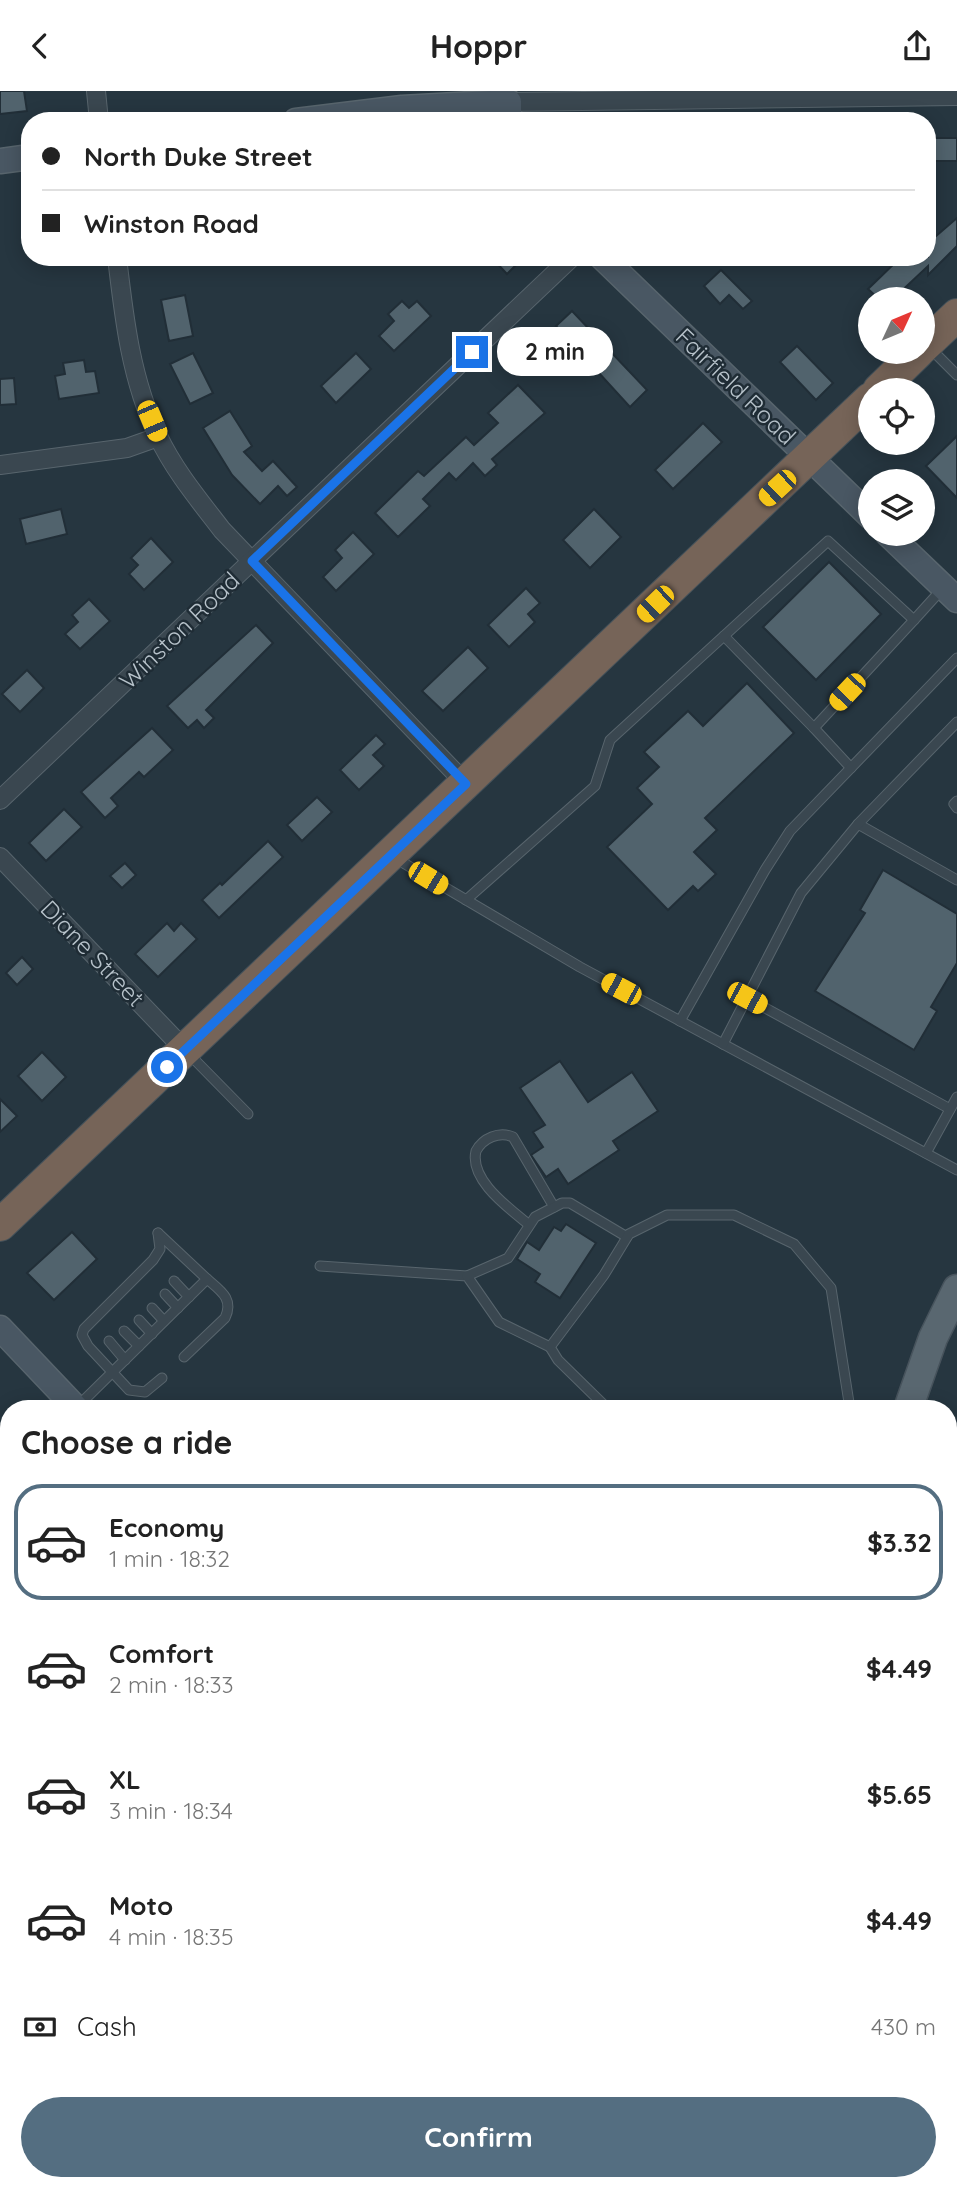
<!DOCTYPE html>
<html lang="en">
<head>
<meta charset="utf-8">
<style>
	:root { --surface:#fff; --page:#f2f2f2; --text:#222; --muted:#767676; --line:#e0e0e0; --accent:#546e81 }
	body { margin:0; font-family:Quicksand,sans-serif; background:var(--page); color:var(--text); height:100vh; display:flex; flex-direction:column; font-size:26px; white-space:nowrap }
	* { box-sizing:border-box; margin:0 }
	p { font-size:23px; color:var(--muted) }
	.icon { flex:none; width:38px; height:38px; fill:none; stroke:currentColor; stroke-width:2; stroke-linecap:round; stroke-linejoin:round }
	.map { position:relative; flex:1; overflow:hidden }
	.panel { position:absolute; left:0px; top:1309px; width:957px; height:791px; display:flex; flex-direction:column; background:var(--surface); border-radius:28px 28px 0 0; box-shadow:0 4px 18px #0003 }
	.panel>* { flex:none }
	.banner { position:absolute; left:21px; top:21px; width:915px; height:154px; border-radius:28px; box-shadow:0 4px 18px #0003; display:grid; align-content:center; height:154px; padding:0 21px; background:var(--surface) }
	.needle { width:46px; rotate:46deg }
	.buttons { position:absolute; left:858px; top:196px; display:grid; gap:14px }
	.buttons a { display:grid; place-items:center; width:77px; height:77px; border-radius:50%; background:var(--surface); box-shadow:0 4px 18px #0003; font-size:35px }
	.end { position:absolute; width:32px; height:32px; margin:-16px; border:9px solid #1a73e8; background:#fff; box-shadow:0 0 0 4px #fff }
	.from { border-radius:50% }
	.bubble { position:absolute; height:49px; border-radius:24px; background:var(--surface); box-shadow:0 4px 18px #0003; font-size:23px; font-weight:700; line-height:49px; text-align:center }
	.car { position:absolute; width:21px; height:42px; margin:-21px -10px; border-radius:9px; box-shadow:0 0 5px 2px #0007; background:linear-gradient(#f5c518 24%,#345 0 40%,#f5c518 0 76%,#345 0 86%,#f5c518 0) }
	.banner b { display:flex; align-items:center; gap:24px; height:66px; font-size:26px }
	.banner b+b { border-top:2px solid var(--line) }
	.banner i { width:18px; height:18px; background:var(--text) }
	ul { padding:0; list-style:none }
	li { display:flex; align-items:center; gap:21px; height:116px; margin:0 14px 10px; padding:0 7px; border:4px solid transparent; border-radius:28px }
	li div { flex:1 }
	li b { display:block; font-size:26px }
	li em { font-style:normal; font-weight:700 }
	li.current { border-color:var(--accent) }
	li>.icon { width:63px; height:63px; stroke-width:1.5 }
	h2 { padding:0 21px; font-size:32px; line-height:84px }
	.pay { display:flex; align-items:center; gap:18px; height:77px; padding:0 21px; font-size:26px }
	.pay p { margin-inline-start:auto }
	.cta { display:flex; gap:14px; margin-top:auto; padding:14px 21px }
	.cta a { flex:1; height:80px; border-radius:42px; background:var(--accent); color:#fff; font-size:28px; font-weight:700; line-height:80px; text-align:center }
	header { display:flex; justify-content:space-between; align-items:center; height:91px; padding:0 21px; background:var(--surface); font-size:32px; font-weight:700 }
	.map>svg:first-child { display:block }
</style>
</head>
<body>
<header><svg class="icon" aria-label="back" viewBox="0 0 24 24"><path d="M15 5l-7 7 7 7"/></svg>Hoppr<svg class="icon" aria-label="share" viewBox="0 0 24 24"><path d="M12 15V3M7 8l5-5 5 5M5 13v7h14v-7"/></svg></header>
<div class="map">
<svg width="957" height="2100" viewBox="0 0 957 2100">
	<rect width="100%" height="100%" fill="#263640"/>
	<g fill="#51636d" stroke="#212e37" stroke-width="2">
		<path d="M0 0H24L27 20 0 23Z"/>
		<rect x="933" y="47" width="24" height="23"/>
		<path d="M957 127V155L928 184V175L893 208H879L868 198 901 166H928V152Z"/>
		<path d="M491 166H524L507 183Z"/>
		<path d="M721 179 752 210 743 218 729 204 720 213 704 195Z"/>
		<path d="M185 204 193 245 169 250 161 209Z"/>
		<path d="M402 210 409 217 417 210 431 225 394 260 379 245 394 230 388 223Z"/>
		<path d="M572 220 647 299 630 316 556 235Z"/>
		<path d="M797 255 833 292 816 309 780 271Z"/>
		<path d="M193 262 213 302 190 313 170 273Z"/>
		<path d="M356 262 371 278 336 312 321 295Z"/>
		<path d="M84 269 86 281 95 280 99 302 59 308 55 285 65 283 63 272Z"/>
		<path d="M14 287 16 313 0 314V288Z"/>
		<path d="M518 294 545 322 492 368 497 374 485 385 473 372 456 389 449 382 423 408 430 415 398 446 375 422 418 380 424 385 466 346 474 354 498 332 488 322Z"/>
		<path d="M230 320 252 355 244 361 262 380 273 370 297 396 287 405 278 395 260 413 232 384 203 337Z"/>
		<path d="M703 332 722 351 673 398 655 379Z"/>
		<path d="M957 345V407L926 375Z"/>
		<path d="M61 418 67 443 26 453 20 428Z"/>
		<path d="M594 418 621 446 590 477 563 449Z"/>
		<path d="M353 441 374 463 336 500 323 486 342 467 335 459Z"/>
		<path d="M151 447 173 471 144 499 129 483 138 474 131 467Z"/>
		<path d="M829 471 881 523 816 589 763 536Z"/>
		<path d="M526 497 540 512 528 523 535 531 509 556 488 534Z"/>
		<path d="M89 508 110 530 80 558 65 543 78 531 72 524Z"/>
		<path d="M256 534 273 552 206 619 214 627 204 637 197 629 188 637 167 615Z"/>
		<path d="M468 556 488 577 443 620 422 600Z"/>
		<path d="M27 579 44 597 20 621 2 603Z"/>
		<path d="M747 592 794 642 705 727 717 739 694 761 716 783 698 800 693 795 668 819 607 756 652 713 637 697 659 676 644 661 688 620 703 635Z"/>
		<path d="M152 637 173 659 144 686 139 681 111 707 118 715 105 727 81 701Z"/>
		<path d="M376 644 385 653 373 664 384 675 359 699 340 679Z"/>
		<path d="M317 706 332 721 302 750 287 734Z"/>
		<path d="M64 718 82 736 46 770 29 752Z"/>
		<path d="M268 750 283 766 219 827 202 809 220 792 222 794Z"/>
		<path d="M125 772 136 784 122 797 110 785Z"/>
		<path d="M883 779 957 823V872L931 916 937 920 914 959 815 900 865 822 860 819Z"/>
		<path d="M167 832 174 840 181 832 197 848 158 886 135 863Z"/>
		<path d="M22 866 33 878 17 894 6 882Z"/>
		<path d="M42 961 66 986 42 1010 18 985Z"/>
		<path d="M560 970 588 1011 632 981 658 1020 613 1050 619 1059 568 1093 558 1078 546 1086 531 1064 543 1056 533 1041 545 1034 520 997Z"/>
		<path d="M0 1008 17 1025 0 1041Z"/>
		<path d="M566 1133 596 1152 560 1207 535 1191 540 1183 517 1168 527 1151 539 1159 554 1136 561 1140Z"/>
		<path d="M72 1141 97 1168 54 1209 27 1182Z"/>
	</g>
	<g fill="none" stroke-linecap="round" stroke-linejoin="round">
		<g stroke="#58656d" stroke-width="11">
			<g id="lane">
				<path d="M931 258 957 284"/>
				<path d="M724 545 814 637"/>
				<path d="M851 677 814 637 914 529"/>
				<path d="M957 710 954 713 957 717"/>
				<path d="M858 733 957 789"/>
				<path d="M395 767 580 876 957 1079"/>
				<path d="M466 809 595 695 610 649 828 450 914 529 943 497"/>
				<path d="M747 907 950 1018"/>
				<path d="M680 930 765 779 790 740 957 567"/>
				<path d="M723 953 801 802 858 733 957 631"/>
				<path d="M189 963 248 1023"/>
				<path d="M926 1062 957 1006"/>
				<path d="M528 1133C509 1117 469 1089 476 1060 483 1047 499 1040 513 1046L554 1116"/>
				<path d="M158 1142 160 1158 153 1169 84 1238 82 1244 88 1255 129 1299 145 1301 162 1287"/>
				<path d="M320 1175 467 1185 499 1231 550 1256"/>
				<path d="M467 1185 508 1167 535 1126 562 1112H570L627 1146"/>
				<path d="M174 1190 189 1206"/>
				<path d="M165 1203 178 1217"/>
				<path d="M152 1217 164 1230"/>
				<path d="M139 1229 152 1243"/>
				<path d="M124 1240 139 1255"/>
				<path d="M109 1250 125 1269"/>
				<path d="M184 1266 225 1227C234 1208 221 1200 207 1188"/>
				<path d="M77 1316 207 1188 158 1142"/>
				<path d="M608 1318 558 1269 550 1256 604 1184 629 1143 667 1124H734L794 1153 831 1197 850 1318"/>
				<path d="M9 1369 6 1372 9 1379"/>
				<path d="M948 1793 957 1797"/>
			</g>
		</g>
		<g stroke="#58656d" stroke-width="20">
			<g id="street">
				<path d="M96 0 99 30"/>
				<path d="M509 11 957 5"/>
				<path d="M117 166C124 227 131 289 158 345 174 379 199 409 222 439L466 693"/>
				<path d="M0 374 127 357 158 346"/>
				<path d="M0 709 572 166"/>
				<path d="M0 766 185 959"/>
				<path d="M0 1699 9 1691"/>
				<path d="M0 1781 9 1790"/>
				<path d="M277 2091 285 2100"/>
				<path d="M59 2100 69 2091"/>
				<path d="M957 2100V2098"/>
			</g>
		</g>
		<g stroke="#58656d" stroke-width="27">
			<g id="secondary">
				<path d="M296 30 402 17 509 11V30"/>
				<path d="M0 70 30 66"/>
				<path d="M602 166 870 425"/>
				<path d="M888 443 957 509"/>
				<path d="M0 1237 77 1318"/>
				<path d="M948 2051 957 2054"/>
				<path d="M901 2091 916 2100"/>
			</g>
		</g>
		<g stroke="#47535c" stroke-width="31">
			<g id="primary">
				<path d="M908 1318 933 1247 957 1198"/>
				<path d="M631 2100 635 2091"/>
			</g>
		</g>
		<g stroke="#45525a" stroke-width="34">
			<g id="highway">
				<path d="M922 257 957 224"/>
				<path d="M879 299 918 261"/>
				<path d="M0 1134 870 308"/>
			</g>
		</g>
		<use href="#lane" stroke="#3a4750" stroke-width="9"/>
		<use href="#street" stroke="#3a4750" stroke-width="18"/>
		<use href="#secondary" stroke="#495763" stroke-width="24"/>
		<use href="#primary" stroke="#596770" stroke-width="28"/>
		<use href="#highway" stroke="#766458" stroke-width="32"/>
	</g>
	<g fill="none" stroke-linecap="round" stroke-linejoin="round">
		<path stroke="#1a73e8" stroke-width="9" d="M167 976 466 693 252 470 472 261"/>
	</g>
	<g text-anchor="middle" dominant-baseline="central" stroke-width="5" stroke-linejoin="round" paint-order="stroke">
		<g font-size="24" fill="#b7c2ca" stroke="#1f2c35">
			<text transform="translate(736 295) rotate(44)">Fairfield Road</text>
			<text transform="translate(179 539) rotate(-44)">Winston Road</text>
			<text transform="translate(93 862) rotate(46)">Diane Street</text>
		</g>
	</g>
</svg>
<div class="buttons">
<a><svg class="needle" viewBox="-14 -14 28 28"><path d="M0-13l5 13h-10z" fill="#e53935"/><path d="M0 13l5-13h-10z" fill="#767676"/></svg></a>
<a><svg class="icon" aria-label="locate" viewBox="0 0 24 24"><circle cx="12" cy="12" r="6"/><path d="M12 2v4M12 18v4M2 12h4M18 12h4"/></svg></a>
<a><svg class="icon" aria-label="layers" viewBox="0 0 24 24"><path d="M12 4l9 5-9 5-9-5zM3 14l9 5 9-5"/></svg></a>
</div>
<i class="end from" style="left:167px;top:976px"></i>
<i class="end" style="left:472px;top:261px"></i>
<div class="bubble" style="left:497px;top:236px;width:116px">2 min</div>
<i class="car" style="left:152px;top:330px;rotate:157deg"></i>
<i class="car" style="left:777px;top:397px;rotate:227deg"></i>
<i class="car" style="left:655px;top:513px;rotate:226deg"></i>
<i class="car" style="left:847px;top:601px;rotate:223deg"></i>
<i class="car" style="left:428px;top:787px;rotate:121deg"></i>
<i class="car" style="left:621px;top:898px;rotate:298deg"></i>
<i class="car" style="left:747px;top:907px;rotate:118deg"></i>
<div class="banner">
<b><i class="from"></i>North Duke Street</b>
<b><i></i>Winston Road</b>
</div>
<section class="panel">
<h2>Choose a ride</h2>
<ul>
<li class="current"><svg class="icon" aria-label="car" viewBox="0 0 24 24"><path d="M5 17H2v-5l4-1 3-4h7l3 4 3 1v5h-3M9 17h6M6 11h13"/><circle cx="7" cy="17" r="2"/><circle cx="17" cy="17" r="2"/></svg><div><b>Economy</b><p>1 min · 18:32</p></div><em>$3.32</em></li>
<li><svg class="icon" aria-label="car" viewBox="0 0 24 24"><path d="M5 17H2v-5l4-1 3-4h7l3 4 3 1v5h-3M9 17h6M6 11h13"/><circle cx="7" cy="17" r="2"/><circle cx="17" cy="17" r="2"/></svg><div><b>Comfort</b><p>2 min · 18:33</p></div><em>$4.49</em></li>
<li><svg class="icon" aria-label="car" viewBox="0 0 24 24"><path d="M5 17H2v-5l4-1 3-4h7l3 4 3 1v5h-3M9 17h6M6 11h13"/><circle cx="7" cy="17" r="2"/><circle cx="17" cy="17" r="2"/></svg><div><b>XL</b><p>3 min · 18:34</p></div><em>$5.65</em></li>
<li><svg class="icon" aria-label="car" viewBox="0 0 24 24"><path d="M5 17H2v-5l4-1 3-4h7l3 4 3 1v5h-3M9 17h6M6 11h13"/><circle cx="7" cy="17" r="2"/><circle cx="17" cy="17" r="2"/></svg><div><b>Moto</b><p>4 min · 18:35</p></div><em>$4.49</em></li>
</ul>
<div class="pay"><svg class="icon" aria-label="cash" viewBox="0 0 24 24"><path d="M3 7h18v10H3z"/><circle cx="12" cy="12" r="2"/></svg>Cash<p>430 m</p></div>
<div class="cta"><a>Confirm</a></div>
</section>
</div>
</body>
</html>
